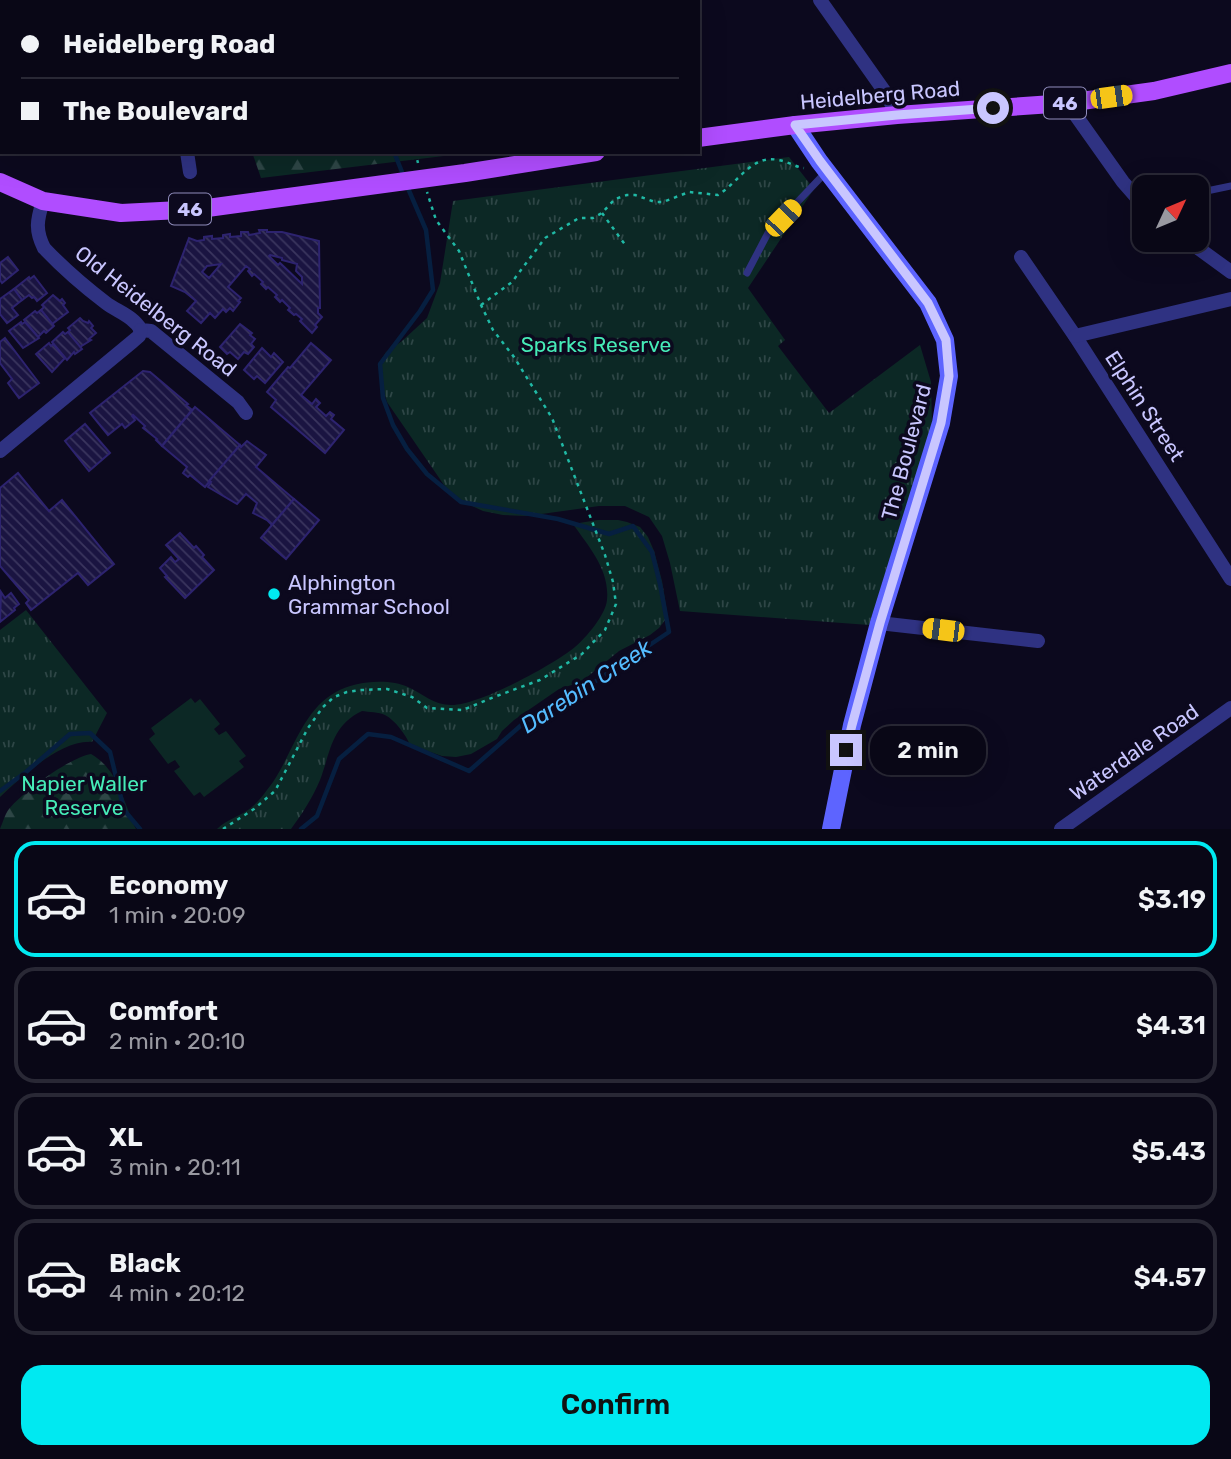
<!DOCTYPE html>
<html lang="en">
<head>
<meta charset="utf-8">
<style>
	:root { --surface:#090716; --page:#12101f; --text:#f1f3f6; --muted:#9999a1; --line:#292835; --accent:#00e9f1 }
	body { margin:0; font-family:Rubik,sans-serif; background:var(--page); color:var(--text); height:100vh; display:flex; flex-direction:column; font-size:26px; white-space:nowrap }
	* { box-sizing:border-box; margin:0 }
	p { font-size:23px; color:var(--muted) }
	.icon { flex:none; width:38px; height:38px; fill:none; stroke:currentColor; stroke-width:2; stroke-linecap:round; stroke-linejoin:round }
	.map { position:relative; height:829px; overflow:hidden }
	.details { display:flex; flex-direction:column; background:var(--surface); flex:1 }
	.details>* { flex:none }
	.top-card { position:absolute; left:0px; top:0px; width:700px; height:154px; box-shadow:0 7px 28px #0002,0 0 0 2px var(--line); display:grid; align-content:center; height:154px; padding:0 21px; background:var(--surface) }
	.needle { width:46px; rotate:46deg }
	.fabs { position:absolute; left:1132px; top:175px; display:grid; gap:14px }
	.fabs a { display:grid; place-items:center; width:77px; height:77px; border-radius:14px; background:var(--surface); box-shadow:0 7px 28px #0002,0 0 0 2px var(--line); font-size:35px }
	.end { position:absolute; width:32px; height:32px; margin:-16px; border:9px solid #c9c6ff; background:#111; box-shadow:0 0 0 4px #111 }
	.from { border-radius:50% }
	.bubble { position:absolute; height:49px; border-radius:21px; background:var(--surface); box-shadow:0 7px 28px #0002,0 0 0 2px var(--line); font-size:23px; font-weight:600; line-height:49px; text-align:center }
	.car { position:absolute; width:21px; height:42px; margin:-21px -10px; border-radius:9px; box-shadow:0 0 5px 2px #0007; background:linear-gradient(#f5c518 24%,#345 0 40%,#f5c518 0 76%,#345 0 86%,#f5c518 0) }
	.top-card b { display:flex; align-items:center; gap:24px; height:66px; font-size:26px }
	.top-card b+b { border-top:2px solid var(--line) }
	.top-card i { width:18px; height:18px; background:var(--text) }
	ul { padding:12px 0 0; list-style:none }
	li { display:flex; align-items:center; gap:21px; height:116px; margin:0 14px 10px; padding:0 7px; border:4px solid var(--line); border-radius:21px }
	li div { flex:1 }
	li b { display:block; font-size:26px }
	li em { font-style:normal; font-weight:600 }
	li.active { border-color:var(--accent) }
	li>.icon { width:63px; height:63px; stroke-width:1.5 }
	.action { display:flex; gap:14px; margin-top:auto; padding:14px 21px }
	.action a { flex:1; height:80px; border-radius:21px; background:var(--accent); color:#111; font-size:28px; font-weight:600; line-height:80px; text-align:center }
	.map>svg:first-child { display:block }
</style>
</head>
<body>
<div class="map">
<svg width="1231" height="829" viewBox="0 0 1231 829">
	<defs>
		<pattern id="grass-tufts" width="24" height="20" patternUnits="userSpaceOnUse" patternTransform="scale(1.75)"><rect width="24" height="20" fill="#0c2825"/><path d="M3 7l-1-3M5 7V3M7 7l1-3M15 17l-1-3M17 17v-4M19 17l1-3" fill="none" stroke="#2e4646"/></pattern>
		<pattern id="forest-firs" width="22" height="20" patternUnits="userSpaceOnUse" patternTransform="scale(1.75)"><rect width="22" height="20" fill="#0c2825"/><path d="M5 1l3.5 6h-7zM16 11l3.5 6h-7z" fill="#2e4646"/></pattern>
		<pattern id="building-back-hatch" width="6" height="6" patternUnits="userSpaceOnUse" patternTransform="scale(1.75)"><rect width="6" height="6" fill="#1a1441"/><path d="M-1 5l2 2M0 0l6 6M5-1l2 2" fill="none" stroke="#3a355e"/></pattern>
	</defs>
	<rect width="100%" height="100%" fill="#0c091e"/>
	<g fill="url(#grass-tufts)">
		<path d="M789 157 814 189 748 288 785 340 778 346 829 413 920 345 931 382 932 424 869 625 680 611 670 563 662 536 649 517 625 506H599L527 516 503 515 483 511 457 499 444 485 387 402 379 376 380 362 386 352 402 341 427 318 440 283 453 201Z"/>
		<path d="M598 520H618L627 522 640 527 648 537 654 551 662 581 667 612 665 620 659 628 650 635 619 651 581 682 559 689 514 720 502 731 497 739 471 754 456 757 442 756 410 745C406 735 395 720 385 715 379 712 369 712 362 711 331 726 331 751 320 780 313 797 302 814 291 829H217C227 819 242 816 253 806 260 800 267 790 273 782 293 752 303 710 336 692 354 681 389 678 408 687 423 694 434 705 451 705 478 706 553 665 575 647 586 638 606 614 607 600 610 570 589 547 573 524Z"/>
		<path d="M26 610 107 713 92 742C62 739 21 777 0 797V630Z"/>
	</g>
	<g fill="url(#forest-firs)">
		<path d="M194 0H311L309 2H195Z"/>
		<path d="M252 152H450L452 155 261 178Z"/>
		<path d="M91 754C119 770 123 802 136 829H0C3 822 5 814 9 809 24 791 69 758 91 754Z"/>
	</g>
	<path fill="#0c2825" d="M191 698 195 703 200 699 220 724 214 729 219 735 226 731 246 756 239 761 244 767 204 797 200 792 194 796 174 771 180 767 175 760 168 764 149 739 155 734 151 728Z"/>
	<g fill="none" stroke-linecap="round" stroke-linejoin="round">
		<g stroke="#061f40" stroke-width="4.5">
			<path d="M203 0V2"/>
			<path d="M394 152 404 177"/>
			<path d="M0 791 26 772 70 734 90 733 110 752 124 810 140 829"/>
			<path d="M301 829 317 816 339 759 368 734 391 737 469 771 526 721 569 699 669 632 660 584 652 552 633 526 609 534 558 519 461 502 427 474 407 449 393 425 383 398 380 364 420 311 433 290 426 230 407 186"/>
		</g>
	</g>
	<g fill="url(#building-back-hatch)" stroke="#2d236f" stroke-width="2" fill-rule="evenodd">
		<path d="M259 230H267V232H282L319 241 320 308H318V313L322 317 315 325 317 327 312 333 300 321 302 319 296 314 294 315 288 310 290 308 282 300 280 302 275 297 277 295 268 287 266 289 261 284 263 282 254 274 252 276 248 271 250 269 246 266 228 287 241 298 238 301 240 302 233 311 230 308 226 312 223 309 215 318 210 313 201 323 187 311 196 301 185 292 171 286 189 238 197 241 204 240V237L212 236V239L223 238V235L230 234V237L241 236V232H248L249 235 260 233ZM270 255 282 258V260L297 264 296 271 302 277V284L280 263 278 265 269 256ZM221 264 209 278 202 272 207 266Z"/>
		<path d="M8 257 18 270 2 283 0 280V263Z"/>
		<path d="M34 276 47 293 37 301 34 297 32 298 29 295 22 300 14 289 29 277 30 279Z"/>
		<path d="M14 289 22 300 12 308 18 315 7 323 0 314V299Z"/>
		<path d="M53 295 60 301 62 299 65 303 63 305 68 312 52 324 41 310 44 307 42 305Z"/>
		<path d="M41 310 54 326 46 333 44 331 38 337 24 320 35 311 37 313Z"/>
		<path d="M80 318 83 321 88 323 89 321 93 326 91 328 96 333 89 339 91 340 80 347 68 332 70 330 68 328Z"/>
		<path d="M21 322 22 324 25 322 39 338 23 348 9 331Z"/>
		<path d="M240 324 252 333 250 335 255 339 251 344 254 347 248 354 244 352 238 359 230 352 227 354 220 347Z"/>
		<path d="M63 332 65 334 68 332 82 349 75 354 74 352 67 360 52 342Z"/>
		<path d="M5 338 39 383 19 398 8 383 12 379 0 363V342Z"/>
		<path d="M49 343 51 346 53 344 65 358 52 372 36 354Z"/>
		<path d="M311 343 331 360 301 395 312 404 316 399 320 403 316 407 326 416 330 412 334 415 331 419 344 430 325 453 271 407 276 400 267 392 288 367 290 368Z"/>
		<path d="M262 348 271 357 274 353 283 362 265 383 257 376 254 379 244 370Z"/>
		<path d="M143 371 150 372 188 404 186 405 192 410 162 446 156 440 157 439 143 428 145 426 133 415 132 416 135 420 125 428 122 424 108 435 90 413Z"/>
		<path d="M195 407 240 445 205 487 190 475 188 477 183 473 187 467 162 446Z"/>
		<path d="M85 424 110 453 89 471 65 441Z"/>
		<path d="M247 441 266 455 256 467 294 499 272 525 267 520 253 513 257 503 246 494 237 504 208 487 211 482 209 481 240 445 241 447Z"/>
		<path d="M18 473 49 511 62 500 114 564 88 585 78 573 31 610 26 603 29 600 0 566V488Z"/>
		<path d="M294 499 319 520 286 559 261 538Z"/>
		<path d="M180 533 194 548 196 546 204 555 202 557 214 570 185 598 165 577 167 576 160 568 171 557 175 562 179 559 166 545Z"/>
		<path d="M1 592 5 598 11 593 19 604 14 608 15 610 0 622Z"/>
	</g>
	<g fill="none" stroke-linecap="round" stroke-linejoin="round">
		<g stroke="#20b9a5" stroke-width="2.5" stroke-dasharray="3.5 5" stroke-linecap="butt">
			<path d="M293 2 294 0"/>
			<path d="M415 152 418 163"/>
			<path d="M602 213 626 246"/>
			<path d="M481 305 512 282 545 238 579 218H593L602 213 615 199 627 195H635L655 202H663L689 192 718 195C738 183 752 154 778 160 787 161 795 167 804 168"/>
			<path d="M223 829 254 809 275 791 308 728 323 707 334 697 347 692 361 690 387 689 412 697 427 708 463 710 494 697 540 680 582 654 605 630 616 604 613 582 605 555 552 418 514 357 493 330 481 305 459 251 436 220 427 192"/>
		</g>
		<g stroke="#2f3282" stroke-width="7">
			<path d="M1197 193 1231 186"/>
			<path d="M747 273 768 233 826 172"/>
		</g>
		<g stroke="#2f3282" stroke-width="14">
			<path d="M55 0 58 2"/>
			<path d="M568 0 569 2"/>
			<path d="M820 0 887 95 897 115"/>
			<path d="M1067 103 1123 182 1144 206"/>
			<path d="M187 152 190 172"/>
			<path d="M43 201C37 220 35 230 44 248 63 268 85 287 106 303 118 312 133 316 141 330L151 331 238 402 246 413"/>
			<path d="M1187 240 1231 272"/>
			<path d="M1021 257 1075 336 1231 579"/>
			<path d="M1075 336 1231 299"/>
			<path d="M0 451 132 342 139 336 141 330"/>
			<path d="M879 623 1038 641"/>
			<path d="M1061 829 1231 708"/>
		</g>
		<path stroke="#5d64ff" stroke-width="18" d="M795 125 819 161 928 303 945 340 949 376 941 423 879 623 852 725 831 829"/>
		<g stroke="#b04dff" stroke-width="18">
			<path d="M698 138 795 125 897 115 1067 103 1154 91 1231 73"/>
			<path d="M0 182 43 201 121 213 200 209 465 173 596 152"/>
		</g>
	</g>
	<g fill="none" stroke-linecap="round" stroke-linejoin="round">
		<path stroke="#c9c6ff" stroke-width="9" d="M846 750 852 725 880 623 941 423 949 376 946 340 928 303 820 161 795 125 897 115 993 108"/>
	</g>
	<circle fill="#00e9f1" stroke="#0c091e" stroke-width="2.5" cx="274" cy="594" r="7"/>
	<g text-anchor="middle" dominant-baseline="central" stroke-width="7" stroke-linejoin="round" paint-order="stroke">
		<g fill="#0c091e" stroke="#908dbc" stroke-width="2">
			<rect x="1044" y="87.5" width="42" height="31" rx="5"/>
			<rect x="169" y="193.5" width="42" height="31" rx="5"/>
		</g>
		<g font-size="19" font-weight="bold" fill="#c9c6ff">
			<text x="1065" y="103">46</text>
			<text x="190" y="209">46</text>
		</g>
		<g font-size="21" fill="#c9c6ff" stroke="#0c091e">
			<text transform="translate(880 95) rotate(-5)">Heidelberg Road</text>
			<text transform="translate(156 311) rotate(38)">Old Heidelberg Road</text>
			<text transform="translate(1145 406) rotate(57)">Elphin Street</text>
			<text transform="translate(906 452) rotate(-75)">The Boulevard</text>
			<text transform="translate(1134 752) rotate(-35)">Waterdale Road</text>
		</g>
		<g font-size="21" fill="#46ebb7" stroke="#0c091e">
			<text x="596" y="344">Sparks Reserve</text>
			<text x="84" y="783">Napier Waller<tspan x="84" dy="24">Reserve</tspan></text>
		</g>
		<g font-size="21" fill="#c9c6ff" stroke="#0c091e" text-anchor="start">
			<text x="288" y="582">Alphington<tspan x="288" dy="24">Grammar School</tspan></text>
		</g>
		<g font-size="23" font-style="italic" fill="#54bcff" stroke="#0c091e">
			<text transform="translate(586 686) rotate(-33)">Darebin Creek</text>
		</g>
	</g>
</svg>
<div class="fabs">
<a><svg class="needle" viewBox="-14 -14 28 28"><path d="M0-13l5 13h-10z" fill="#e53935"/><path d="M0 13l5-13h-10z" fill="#9999a1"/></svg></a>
</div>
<i class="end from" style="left:993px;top:108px"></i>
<i class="end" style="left:846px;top:750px"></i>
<div class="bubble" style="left:870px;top:726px;width:116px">2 min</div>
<i class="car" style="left:1111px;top:97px;rotate:82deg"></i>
<i class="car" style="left:783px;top:218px;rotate:44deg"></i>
<i class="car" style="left:943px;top:630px;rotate:277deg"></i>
<div class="top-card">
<b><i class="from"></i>Heidelberg Road</b>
<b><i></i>The Boulevard</b>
</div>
</div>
<section class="details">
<ul>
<li class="active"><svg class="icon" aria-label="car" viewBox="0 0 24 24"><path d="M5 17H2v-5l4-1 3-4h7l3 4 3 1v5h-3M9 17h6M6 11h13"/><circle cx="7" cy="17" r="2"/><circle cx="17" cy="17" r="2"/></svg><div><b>Economy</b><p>1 min · 20:09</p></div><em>$3.19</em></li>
<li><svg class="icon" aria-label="car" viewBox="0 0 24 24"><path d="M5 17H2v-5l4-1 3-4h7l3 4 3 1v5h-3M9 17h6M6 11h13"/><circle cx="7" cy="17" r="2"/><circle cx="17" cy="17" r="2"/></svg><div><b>Comfort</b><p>2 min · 20:10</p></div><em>$4.31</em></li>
<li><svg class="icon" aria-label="car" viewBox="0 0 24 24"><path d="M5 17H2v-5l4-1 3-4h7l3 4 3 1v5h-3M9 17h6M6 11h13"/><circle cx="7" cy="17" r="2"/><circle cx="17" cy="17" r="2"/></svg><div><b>XL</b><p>3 min · 20:11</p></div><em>$5.43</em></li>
<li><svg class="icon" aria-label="car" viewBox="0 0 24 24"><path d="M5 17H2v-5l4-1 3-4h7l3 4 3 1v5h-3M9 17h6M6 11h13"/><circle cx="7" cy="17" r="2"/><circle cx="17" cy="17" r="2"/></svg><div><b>Black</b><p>4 min · 20:12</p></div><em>$4.57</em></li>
</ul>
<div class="action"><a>Confirm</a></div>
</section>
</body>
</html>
